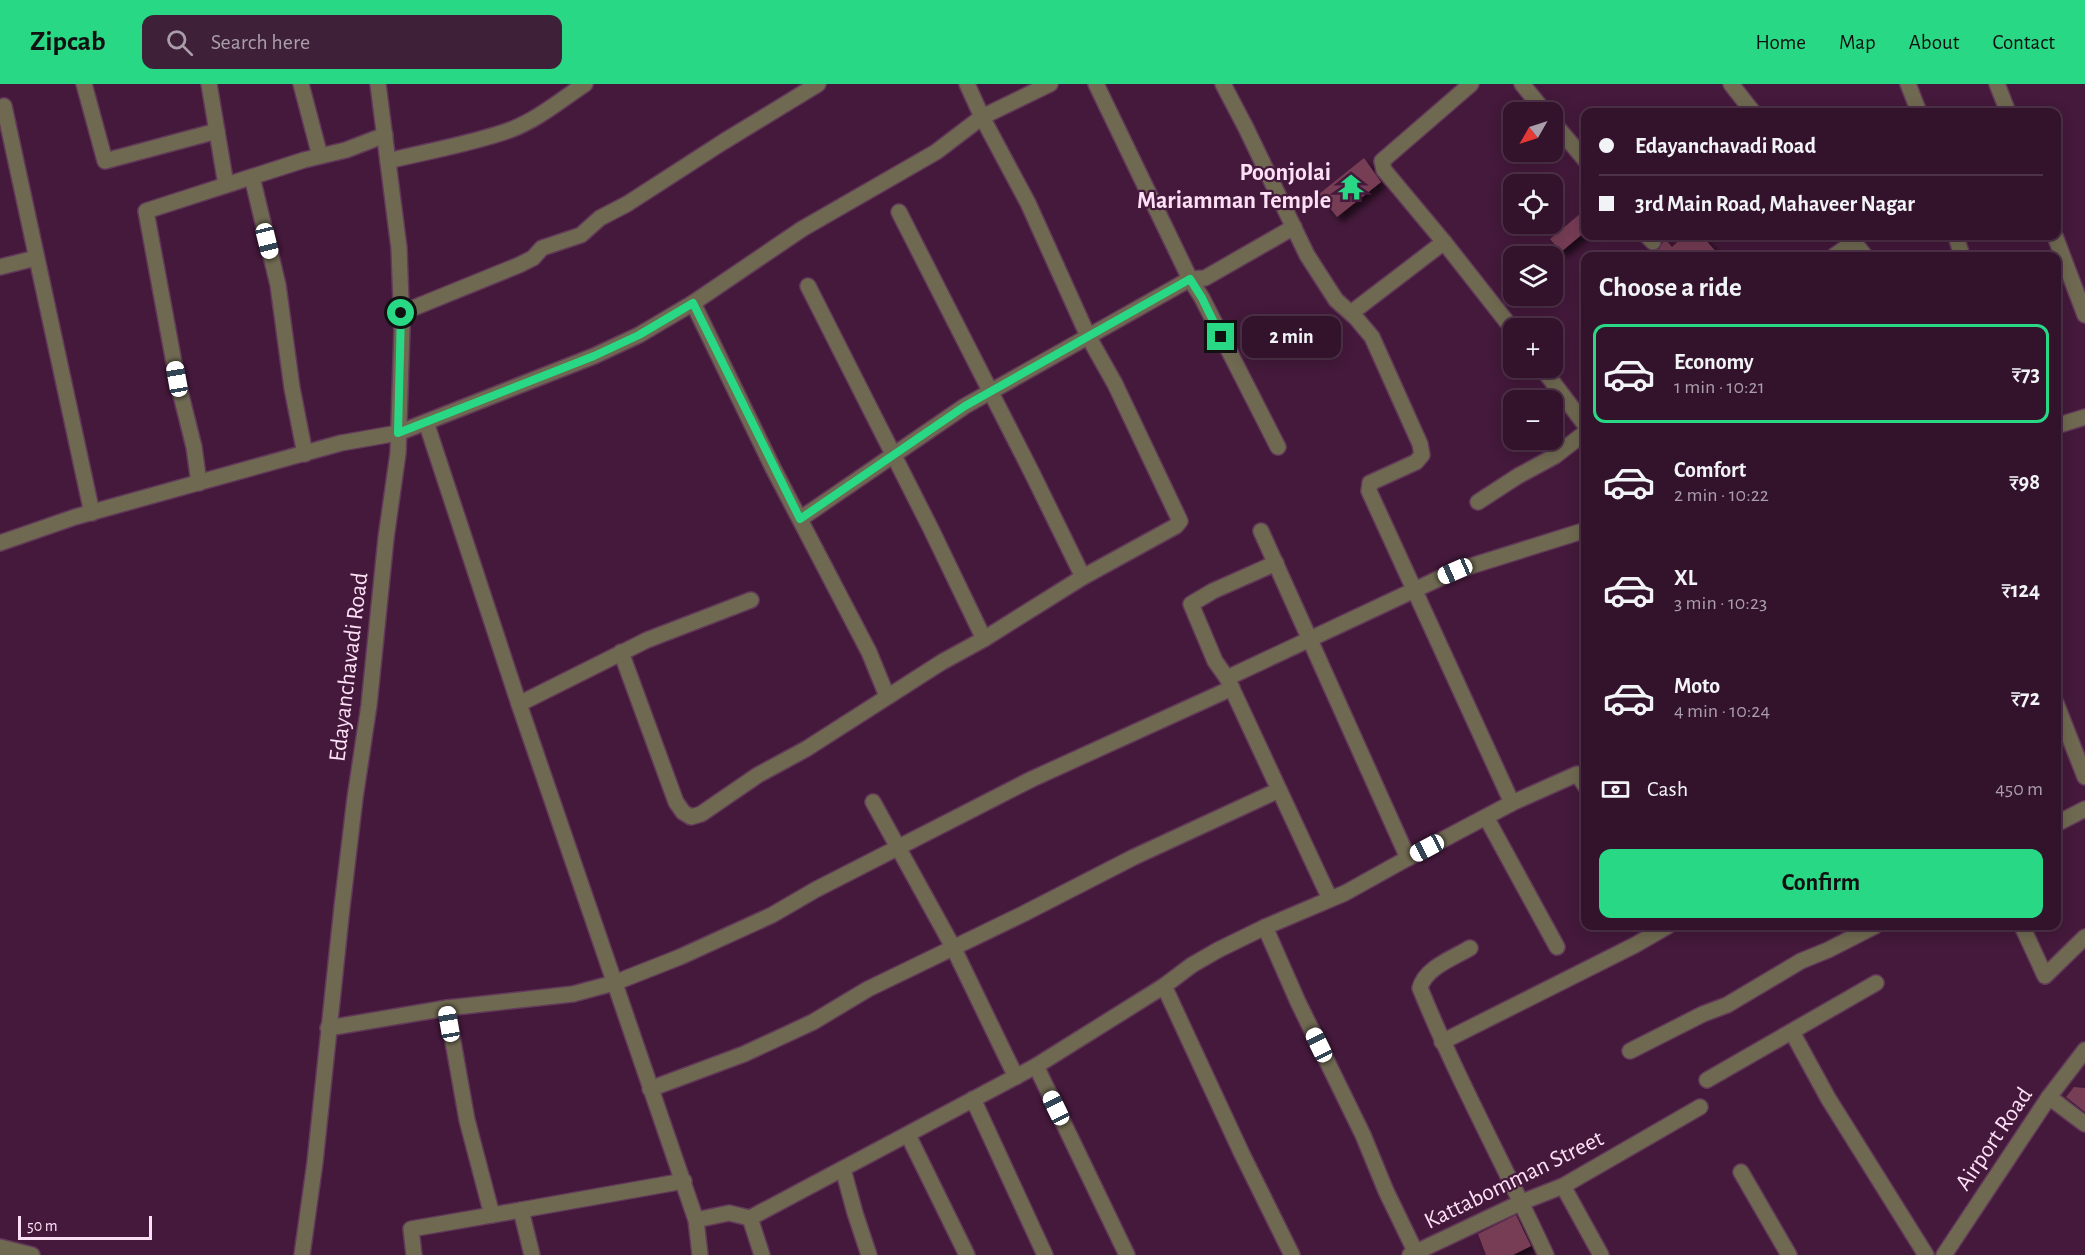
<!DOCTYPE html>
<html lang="en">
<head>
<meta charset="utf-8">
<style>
	:root { --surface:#33132c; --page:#3e2038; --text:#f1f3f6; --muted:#a99ea9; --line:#4e3248; --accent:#29d885 }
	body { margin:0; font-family:"Alegreya Sans",sans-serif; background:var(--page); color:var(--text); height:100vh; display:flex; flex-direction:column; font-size:22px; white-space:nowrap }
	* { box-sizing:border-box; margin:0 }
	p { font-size:20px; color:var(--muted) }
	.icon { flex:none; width:33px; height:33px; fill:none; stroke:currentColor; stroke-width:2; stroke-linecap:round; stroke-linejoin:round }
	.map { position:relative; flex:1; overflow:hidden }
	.panel { position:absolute; left:1581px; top:168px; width:480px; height:678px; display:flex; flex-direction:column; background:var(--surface); border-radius:12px; box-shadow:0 3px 15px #0003,0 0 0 2px var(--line) }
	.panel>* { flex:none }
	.banner { position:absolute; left:1581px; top:24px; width:480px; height:132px; border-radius:12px; box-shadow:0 3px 15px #0003,0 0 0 2px var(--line); display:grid; align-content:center; height:132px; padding:0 18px; background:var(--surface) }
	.needle { width:39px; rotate:231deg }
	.fabs { position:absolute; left:1503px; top:18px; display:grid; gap:12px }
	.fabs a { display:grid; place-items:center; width:60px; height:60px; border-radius:12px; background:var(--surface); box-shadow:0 3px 15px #0003,0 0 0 2px var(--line); font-size:30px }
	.scale { position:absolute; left:18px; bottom:15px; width:134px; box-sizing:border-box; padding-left:6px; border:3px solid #fde0f5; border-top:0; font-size:16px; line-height:21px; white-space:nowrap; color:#fde0f5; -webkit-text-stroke:4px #44193b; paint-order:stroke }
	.end { position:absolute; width:27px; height:27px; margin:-14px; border:8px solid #29d885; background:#111; box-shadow:0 0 0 3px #111 }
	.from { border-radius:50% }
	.bubble { position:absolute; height:42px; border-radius:12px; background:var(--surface); box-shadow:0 3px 15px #0003,0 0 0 2px var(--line); font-size:20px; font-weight:600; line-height:42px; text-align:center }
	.car { position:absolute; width:18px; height:36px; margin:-18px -9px; border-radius:8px; box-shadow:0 0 4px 2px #0007; background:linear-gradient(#fff 24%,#345 0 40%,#fff 0 76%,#345 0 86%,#fff 0) }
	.banner b { display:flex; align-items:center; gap:21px; height:57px; font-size:22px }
	.banner b+b { border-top:2px solid var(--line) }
	.banner i { width:15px; height:15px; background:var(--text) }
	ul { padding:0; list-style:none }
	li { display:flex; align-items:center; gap:18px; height:99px; margin:0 12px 9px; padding:0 6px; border:3px solid transparent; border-radius:12px }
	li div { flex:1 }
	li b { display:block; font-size:22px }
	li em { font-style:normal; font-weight:600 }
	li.active { border-color:var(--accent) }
	li>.icon { width:54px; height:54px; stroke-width:1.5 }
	h2 { padding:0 18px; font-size:27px; line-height:72px }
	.pay { display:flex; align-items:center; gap:15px; height:66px; padding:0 18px; font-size:22px }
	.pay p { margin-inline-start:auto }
	.action { display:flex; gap:12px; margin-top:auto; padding:12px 18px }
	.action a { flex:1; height:69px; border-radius:12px; background:var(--accent); color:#111; font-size:24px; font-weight:600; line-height:69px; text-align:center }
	header { display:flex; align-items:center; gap:36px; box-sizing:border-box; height:84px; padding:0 30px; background:var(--accent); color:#111 }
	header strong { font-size:28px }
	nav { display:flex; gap:33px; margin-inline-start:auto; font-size:21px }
	.search { width:420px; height:54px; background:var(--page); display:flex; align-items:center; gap:15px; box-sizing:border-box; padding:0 21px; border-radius:12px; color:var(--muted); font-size:22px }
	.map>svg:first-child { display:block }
</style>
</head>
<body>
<header>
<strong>Zipcab</strong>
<div class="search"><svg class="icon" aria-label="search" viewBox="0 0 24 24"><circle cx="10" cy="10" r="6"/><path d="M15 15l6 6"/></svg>Search here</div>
<nav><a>Home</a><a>Map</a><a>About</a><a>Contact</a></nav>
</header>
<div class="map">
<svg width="2085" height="1171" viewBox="0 0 2085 1171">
	<defs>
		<filter id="shadow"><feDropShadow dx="5.5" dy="5.5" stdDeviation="3" flood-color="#0009"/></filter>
	</defs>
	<rect width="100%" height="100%" fill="#44193b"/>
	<g fill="#763e54" filter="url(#shadow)">
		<path d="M1364 74 1381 98 1337 133 1319 110Z"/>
		<path d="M1586 125V147L1561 168 1550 155Z"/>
		<path d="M1684 152H1702L1720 172H1645L1651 167 1659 165 1665 155 1672 163Z"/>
		<path d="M2074 1003 2085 1004V1028L2066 1013Z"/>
		<path d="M1516 1131 1531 1162 1513 1171H1486L1478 1150Z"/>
	</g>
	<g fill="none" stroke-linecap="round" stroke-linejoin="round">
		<g stroke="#623959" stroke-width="18">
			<g id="minor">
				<path d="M84 0 105 77 217 47"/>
				<path d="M209 0 226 101"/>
				<path d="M301 0 320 72"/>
				<path d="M967 0 982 33 1050 0"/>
				<path d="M1096 0 1190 195 1202 214 1278 363"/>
				<path d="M1223 0 1246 44 1307 171 1336 216 1356 234 1372 253 1420 360 1422 371 1416 378 1370 399 1369 407 1512 719"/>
				<path d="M1471 0 1382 77 1384 86 1444 158 1514 247"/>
				<path d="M1522 0 1545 28"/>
				<path d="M1731 0 1753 28"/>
				<path d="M1908 0 1919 28"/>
				<path d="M1997 0 2008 28"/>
				<path d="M4 22 92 429"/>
				<path d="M1552 37 1586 77"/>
				<path d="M388 77C428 67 471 60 510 46 537 36 561 16 585 0"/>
				<path d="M252 93 278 201 292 304 305 370"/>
				<path d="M899 128 1032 389 1083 493"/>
				<path d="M1647 152 1653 158"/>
				<path d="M1956 152 1962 172"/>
				<path d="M2055 152 2085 231"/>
				<path d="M1854 158 1865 172"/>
				<path d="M1834 172 1854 158 1849 152"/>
				<path d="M0 183 36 174"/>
				<path d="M808 202 930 443 984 555"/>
				<path d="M693 219 773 384 869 568 887 612"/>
				<path d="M401 229 519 181 533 174 542 164 581 151 600 134 627 120 723 58 818 0"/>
				<path d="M1351 229 1444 158"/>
				<path d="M1542 284 1586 342"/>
				<path d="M426 338 519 620"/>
				<path d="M2056 342 2085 333"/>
				<path d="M199 399 194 363 177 295 146 127 304 76 346 66 385 51"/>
				<path d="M1478 418 1518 392 1555 372 1586 348"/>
				<path d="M800 435 965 322 1190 195 1205 194 1294 143"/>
				<path d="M0 459 75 433 341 359 398 349 594 272 639 251 693 219 802 145 936 68 982 33 1028 119 1088 252 1115 300 1180 437 1176 442 1083 493 984 555 942 578 806 665 758 691 701 730 691 733 683 728 676 718 621 568"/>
				<path d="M1276 479 1213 507 1191 520 1215 577 1227 594 1330 815"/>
				<path d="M1227 594 1455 487 1586 446"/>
				<path d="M2056 619 2085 693"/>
				<path d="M873 718 953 863 1016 993"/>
				<path d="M1486 733 1557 863"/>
				<path d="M2056 740 2085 725"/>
				<path d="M1408 774 1512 719 1577 690 1586 703"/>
				<path d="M2022 842 2045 892 2085 853"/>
				<path d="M1265 843 1298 918 1363 1051 1386 1107 1417 1171"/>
				<path d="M1470 864C1453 874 1425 884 1420 904 1457 995 1505 1082 1546 1171"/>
				<path d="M1164 902 1242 1070 1292 1171"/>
				<path d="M447 924 467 1036 492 1131"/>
				<path d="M328 944 447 924 573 910 614 899 680 873 772 831 815 806 1032 695 1232 604"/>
				<path d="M1792 948 1828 1014 1926 1171"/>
				<path d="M1442 958 1635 861 1668 842"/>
				<path d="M1630 967 1703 930 1727 921 1801 877 1828 866 1875 842"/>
				<path d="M1036 982 1127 1171"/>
				<path d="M1707 996 1876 899"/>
				<path d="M650 1005 744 970 813 938 868 905 1023 830 1134 773 1279 706"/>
				<path d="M2049 1013 2085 1040"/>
				<path d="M973 1015 1045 1171"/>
				<path d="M908 1051 967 1171"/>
				<path d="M843 1085 855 1129 869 1171"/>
				<path d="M1741 1088 1789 1171"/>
				<path d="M1563 1102 1601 1171"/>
				<path d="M696 1136 729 1129 750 1134"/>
				<path d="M0 1163 32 1171"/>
				<path d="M302 1171 315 1078 342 823 355 714 369 621 386 454 398 369 402 246 399 164 378 0"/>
				<path d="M414 1171 411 1145 521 1126"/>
				<path d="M532 1171 521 1126 684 1097"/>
				<path d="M700 1171 696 1136 519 620 647 556 751 516"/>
				<path d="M762 1171 750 1134 1036 982 1164 902 1192 881 1218 866 1265 843 1345 809 1408 774 1261 447"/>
				<path d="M1410 1171 1522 1118 1563 1102 1700 1023"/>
			</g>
		</g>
		<g stroke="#623959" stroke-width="18">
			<path id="tertiary" d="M1944 1171 2049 1013 2085 966"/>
		</g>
		<use href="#minor" stroke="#6f6951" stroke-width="15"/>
		<use href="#tertiary" stroke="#6f6951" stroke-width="15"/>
	</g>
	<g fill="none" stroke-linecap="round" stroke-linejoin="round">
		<path stroke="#29d885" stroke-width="8" d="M401 229 398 349 594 272 639 251 693 219 800 435 965 322 1190 195 1202 214 1221 253"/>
	</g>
	<defs>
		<g id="temple-bare" transform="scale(2.07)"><path d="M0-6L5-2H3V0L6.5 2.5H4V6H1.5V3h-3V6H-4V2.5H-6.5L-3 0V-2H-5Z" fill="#29d885" stroke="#44193b" stroke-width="2.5" paint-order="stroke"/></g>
	</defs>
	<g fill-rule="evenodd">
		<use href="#temple-bare" x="1351" y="103"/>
	</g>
	<g text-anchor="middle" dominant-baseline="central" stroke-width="4.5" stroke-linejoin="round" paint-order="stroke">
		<g font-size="24" font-weight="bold" fill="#fde0f5" stroke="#44193b" text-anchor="end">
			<text x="1331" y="89">Poonjolai<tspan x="1331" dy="28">Mariamman Temple</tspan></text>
		</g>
		<g font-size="24" fill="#fde0f5" stroke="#44193b">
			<text transform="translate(349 583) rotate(-83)">Edayanchavadi Road</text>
			<text transform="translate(1994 1055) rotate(-56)">Airport Road</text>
			<text transform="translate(1514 1096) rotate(-26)">Kattabomman Street</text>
		</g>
	</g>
</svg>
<div class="fabs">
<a><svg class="needle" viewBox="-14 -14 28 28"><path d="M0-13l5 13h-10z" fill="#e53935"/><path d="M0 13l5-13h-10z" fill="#a99ea9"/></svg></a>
<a><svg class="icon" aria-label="locate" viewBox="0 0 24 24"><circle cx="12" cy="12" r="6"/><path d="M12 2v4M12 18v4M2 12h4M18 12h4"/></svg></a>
<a><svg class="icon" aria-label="layers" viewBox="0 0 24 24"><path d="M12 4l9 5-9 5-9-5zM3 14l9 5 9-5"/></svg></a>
<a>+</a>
<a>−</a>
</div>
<div class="scale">50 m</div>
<i class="end from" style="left:401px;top:229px"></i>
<i class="end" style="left:1221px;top:253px"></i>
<div class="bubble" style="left:1242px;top:232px;width:99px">2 min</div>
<i class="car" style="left:267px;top:157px;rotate:166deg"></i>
<i class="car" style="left:177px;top:295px;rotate:350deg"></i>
<i class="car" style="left:1455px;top:487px;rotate:246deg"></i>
<i class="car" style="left:1427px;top:764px;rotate:242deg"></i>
<i class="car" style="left:449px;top:940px;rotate:350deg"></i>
<i class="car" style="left:1319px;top:961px;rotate:334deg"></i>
<i class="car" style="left:1056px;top:1024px;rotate:334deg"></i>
<div class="banner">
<b><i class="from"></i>Edayanchavadi Road</b>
<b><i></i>3rd Main Road, Mahaveer Nagar</b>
</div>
<section class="panel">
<h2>Choose a ride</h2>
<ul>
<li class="active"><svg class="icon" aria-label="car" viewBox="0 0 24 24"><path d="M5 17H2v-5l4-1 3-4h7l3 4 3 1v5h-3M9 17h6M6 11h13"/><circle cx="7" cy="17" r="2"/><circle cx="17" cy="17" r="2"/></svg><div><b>Economy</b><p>1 min · 10:21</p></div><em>₹73</em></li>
<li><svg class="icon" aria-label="car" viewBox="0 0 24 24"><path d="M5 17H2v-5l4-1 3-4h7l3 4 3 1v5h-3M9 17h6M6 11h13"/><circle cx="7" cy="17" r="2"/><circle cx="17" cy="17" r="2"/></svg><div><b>Comfort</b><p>2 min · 10:22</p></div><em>₹98</em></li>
<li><svg class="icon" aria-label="car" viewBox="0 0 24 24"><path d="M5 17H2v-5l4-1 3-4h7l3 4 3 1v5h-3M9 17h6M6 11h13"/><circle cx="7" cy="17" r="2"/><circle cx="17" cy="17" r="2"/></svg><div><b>XL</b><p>3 min · 10:23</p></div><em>₹124</em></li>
<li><svg class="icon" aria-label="car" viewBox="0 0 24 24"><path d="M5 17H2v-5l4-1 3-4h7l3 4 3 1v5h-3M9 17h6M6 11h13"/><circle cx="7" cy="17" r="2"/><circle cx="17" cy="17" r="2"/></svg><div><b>Moto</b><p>4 min · 10:24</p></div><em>₹72</em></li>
</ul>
<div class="pay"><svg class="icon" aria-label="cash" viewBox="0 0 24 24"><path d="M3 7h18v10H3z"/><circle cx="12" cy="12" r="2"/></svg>Cash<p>450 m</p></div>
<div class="action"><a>Confirm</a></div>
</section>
</div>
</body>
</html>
